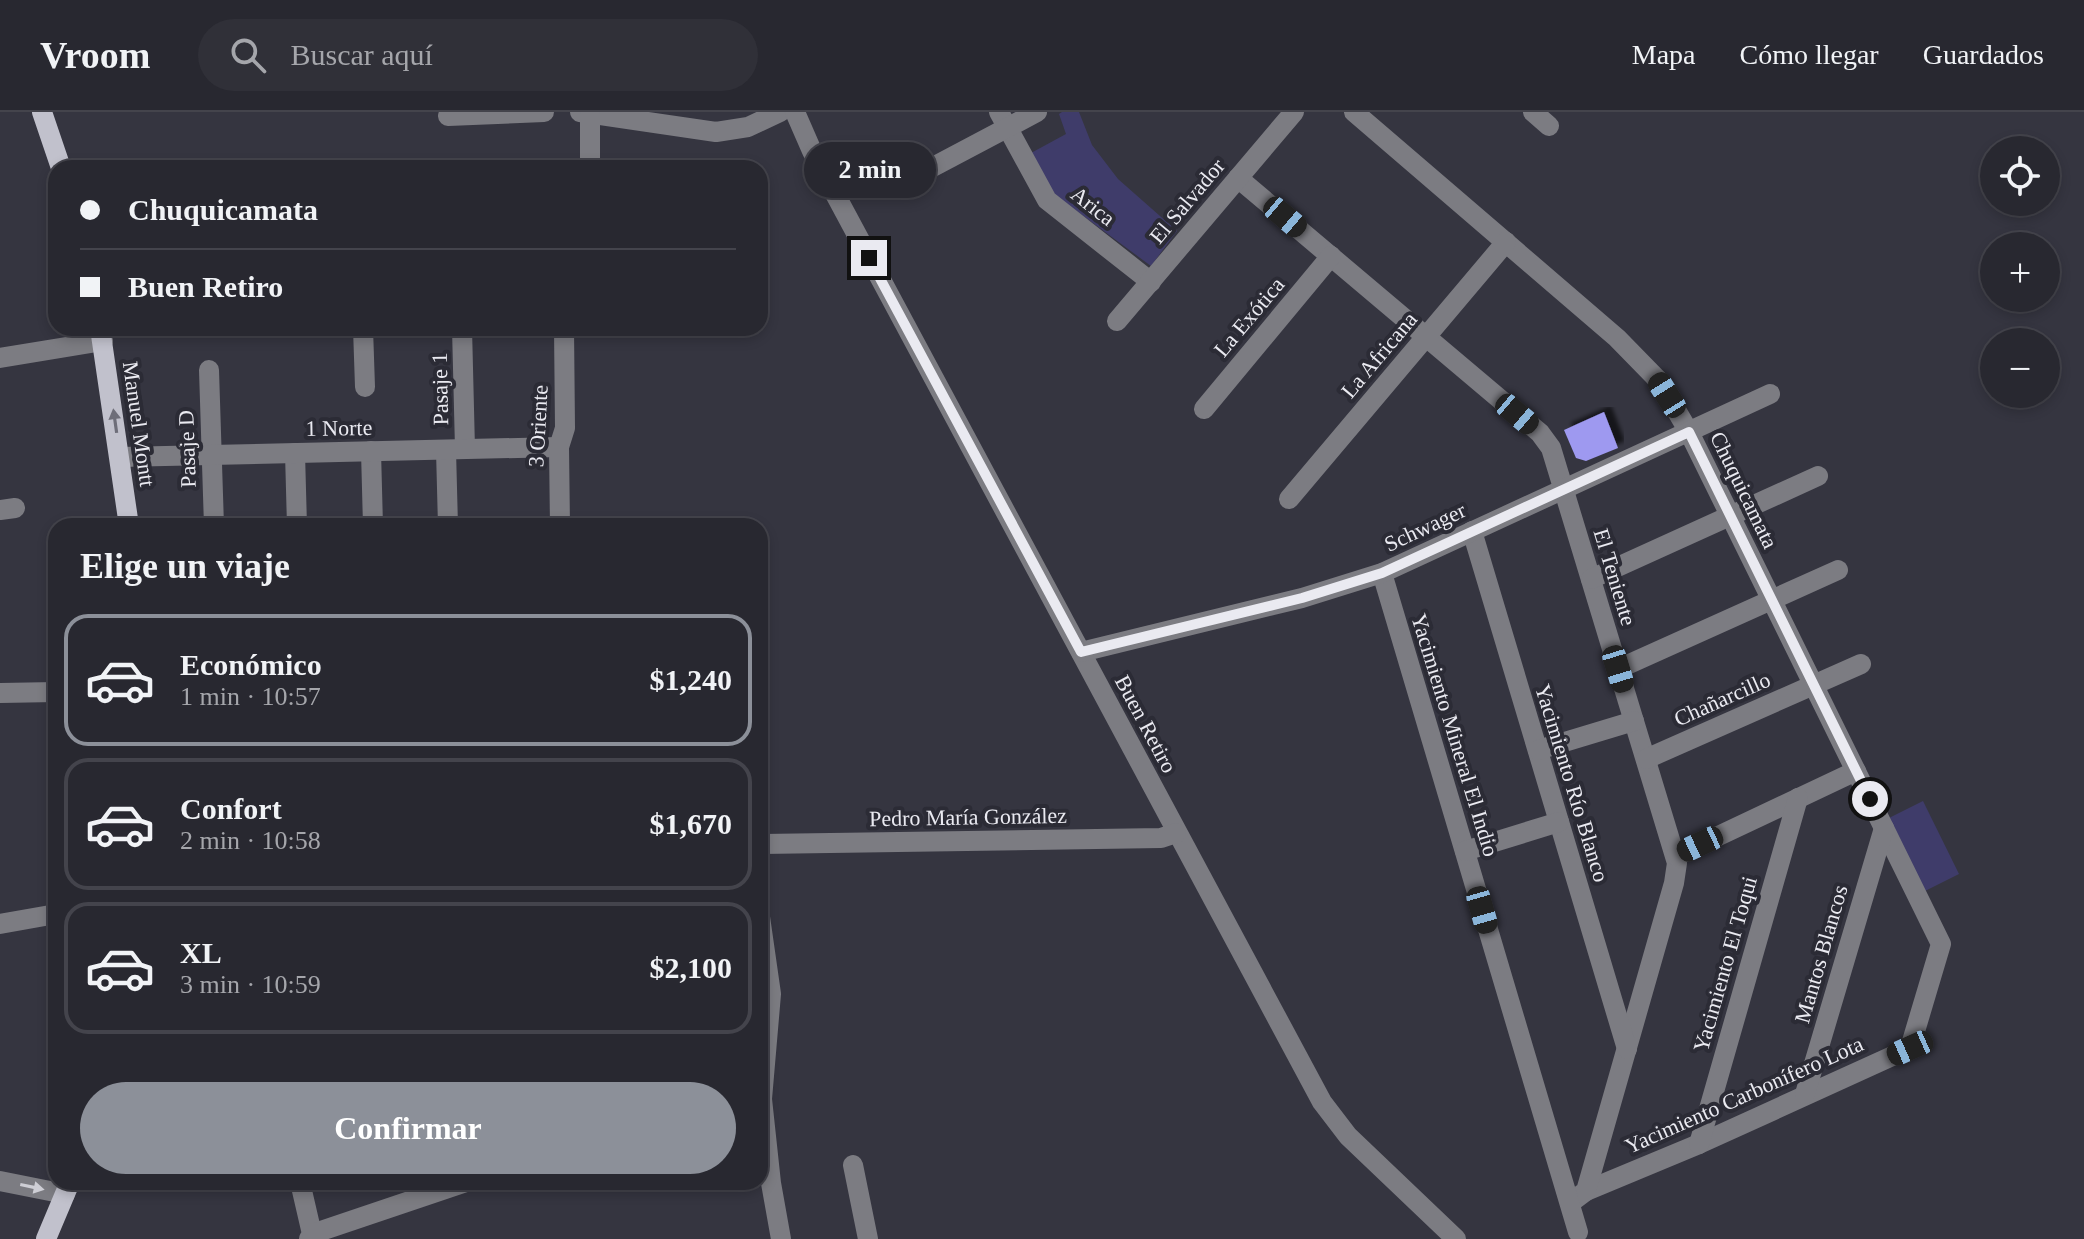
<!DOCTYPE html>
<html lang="es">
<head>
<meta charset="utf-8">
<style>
	:root { --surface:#282830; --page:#303038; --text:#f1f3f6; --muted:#a5a6ab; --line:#44444c; --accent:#8c9099 }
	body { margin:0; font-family:Georgia,serif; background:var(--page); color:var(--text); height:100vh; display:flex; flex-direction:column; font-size:30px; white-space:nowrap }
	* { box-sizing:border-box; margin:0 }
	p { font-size:26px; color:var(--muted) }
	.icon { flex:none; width:44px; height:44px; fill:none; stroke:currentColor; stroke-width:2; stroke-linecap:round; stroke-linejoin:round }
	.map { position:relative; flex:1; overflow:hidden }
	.details { position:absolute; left:48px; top:406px; width:720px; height:672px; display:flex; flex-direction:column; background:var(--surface); border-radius:24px; box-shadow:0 4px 12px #0003,0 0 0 2px var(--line) }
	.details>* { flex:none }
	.hud { position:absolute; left:48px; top:48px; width:720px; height:176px; border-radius:24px; box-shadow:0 4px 12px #0003,0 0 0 2px var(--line); display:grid; align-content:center; height:176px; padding:0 32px; background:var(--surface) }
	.buttons { position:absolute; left:1980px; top:24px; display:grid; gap:16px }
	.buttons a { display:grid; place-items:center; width:80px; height:80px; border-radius:50%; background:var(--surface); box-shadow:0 4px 12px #0003,0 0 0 2px var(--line); font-size:40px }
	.end { position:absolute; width:36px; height:36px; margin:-18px; border:10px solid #eaeaf1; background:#111; box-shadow:0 0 0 4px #111 }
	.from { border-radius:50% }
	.bubble { position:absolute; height:56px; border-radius:28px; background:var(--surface); box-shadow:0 4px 12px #0003,0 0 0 2px var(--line); font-size:26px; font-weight:600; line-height:56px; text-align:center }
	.car { position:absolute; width:24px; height:48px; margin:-24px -12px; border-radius:10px; box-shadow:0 0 6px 2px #0007; background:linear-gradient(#222 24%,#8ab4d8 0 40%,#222 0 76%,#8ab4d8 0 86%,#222 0) }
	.hud b { display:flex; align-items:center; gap:28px; height:76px; font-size:30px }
	.hud b+b { border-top:2px solid var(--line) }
	.hud i { width:20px; height:20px; background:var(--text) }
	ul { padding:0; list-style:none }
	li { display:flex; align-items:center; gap:24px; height:132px; margin:0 16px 12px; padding:0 16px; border:4px solid var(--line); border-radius:24px }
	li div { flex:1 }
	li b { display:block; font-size:30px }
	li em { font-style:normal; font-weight:600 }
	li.active { border-color:var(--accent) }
	li>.icon { width:72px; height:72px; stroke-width:1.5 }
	h2 { padding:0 32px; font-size:36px; line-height:96px }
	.action { display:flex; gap:16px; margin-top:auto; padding:16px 32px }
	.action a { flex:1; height:92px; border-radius:48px; background:var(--accent); color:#fff; font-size:32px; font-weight:600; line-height:92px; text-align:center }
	header { display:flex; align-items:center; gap:48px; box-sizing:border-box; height:112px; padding:0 40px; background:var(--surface); border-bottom:2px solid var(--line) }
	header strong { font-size:38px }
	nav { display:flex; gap:44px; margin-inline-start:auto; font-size:28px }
	.search { width:560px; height:72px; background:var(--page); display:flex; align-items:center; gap:20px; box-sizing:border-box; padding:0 28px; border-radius:44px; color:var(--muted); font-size:30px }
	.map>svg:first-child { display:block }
</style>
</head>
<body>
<header>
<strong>Vroom</strong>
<div class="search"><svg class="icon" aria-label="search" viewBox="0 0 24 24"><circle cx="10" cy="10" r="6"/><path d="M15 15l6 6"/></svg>Buscar aquí</div>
<nav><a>Mapa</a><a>Cómo llegar</a><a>Guardados</a></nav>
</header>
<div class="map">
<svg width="2084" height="1127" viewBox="0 0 2084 1127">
	<defs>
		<filter id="shadow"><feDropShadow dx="7" dy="-7" stdDeviation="2" flood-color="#0009"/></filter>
	</defs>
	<rect width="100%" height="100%" fill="#353540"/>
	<g fill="#3f3c6a">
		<path d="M1062 0H1079L1092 33 1118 67 1177 119 1151 154 1051 80 1031 41 1066 22 1059 2Z"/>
		<path d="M1923 689 1959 762 1923 780 1887 707Z"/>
	</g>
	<path fill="#9e99f0" filter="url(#shadow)" d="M1604 300 1618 336 1586 349 1576 346 1564 318Z"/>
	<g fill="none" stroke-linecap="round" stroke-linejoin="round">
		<g stroke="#7c7c82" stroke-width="20">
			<path d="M580 0 716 20 748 15 780 0"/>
			<path d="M795 0 812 39 1322 990 1348 1024 1456 1127"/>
			<path d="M999 0 1047 88 1151 170"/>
			<path d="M1354 0 1617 226 1659 269 1689 320 1941 832 1910 936 1699 1032 1586 1079"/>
			<path d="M1533 0 1549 14"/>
			<path d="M448 4 544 0"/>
			<path d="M590 56V2"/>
			<path d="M931 56 1037 0"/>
			<path d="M1238 66 1540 321 1551 336 1677 751 1674 771 1586 1079 1570 1091"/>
			<path d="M1117 209 1294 0"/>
			<path d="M363 216 365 275"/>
			<path d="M462 216 465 337"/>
			<path d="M0 246 103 229"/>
			<path d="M209 258 214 414"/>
			<path d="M1204 297 1331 144"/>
			<path d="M446 338 448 414"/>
			<path d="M371 339 373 414"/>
			<path d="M295 341 297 414"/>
			<path d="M120 345 559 335"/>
			<path d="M1289 387 1506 130"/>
			<path d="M0 398 15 396"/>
			<path d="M560 414 559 335 565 316 564 216"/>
			<path d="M1472 419 1627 937"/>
			<path d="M1382 461 1578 1120"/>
			<path d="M1591 467 1818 364"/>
			<path d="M1081 540 1302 486 1382 461 1770 282"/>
			<path d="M1618 557 1838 458"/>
			<path d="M0 581 56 580"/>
			<path d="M1538 638 1634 609"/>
			<path d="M1646 647 1861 552"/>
			<path d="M760 732 1161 726 1176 721"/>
			<path d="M1465 739 1559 710"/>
			<path d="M1676 744 1856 659"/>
			<path d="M760 805 771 882 762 987 771 1071 781 1127"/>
			<path d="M0 812 56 802"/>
			<path d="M1805 982 1884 716"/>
			<path d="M1699 1032 1798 686"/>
			<path d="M853 1053 868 1127"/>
			<path d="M0 1069 65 1082"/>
			<path d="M300 1070 312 1122 309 1127"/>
			<path d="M312 1122 466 1070"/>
		</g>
		<g stroke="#c1c1cc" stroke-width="20">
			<path d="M42 0 61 56"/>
			<path d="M100 216 129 414"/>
			<path d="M46 1127 70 1070"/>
		</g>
	</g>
	<defs><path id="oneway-solid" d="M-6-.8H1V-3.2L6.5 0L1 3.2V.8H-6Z" transform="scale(2)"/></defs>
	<use fill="#6e6e79" href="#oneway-solid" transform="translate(115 309) rotate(-98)"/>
	<use fill="#ceced5" href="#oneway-solid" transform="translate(32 1075) rotate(12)"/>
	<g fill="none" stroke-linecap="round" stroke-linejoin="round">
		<path stroke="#eaeaf1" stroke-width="10" d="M869 146 1081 540 1302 486 1382 461 1689 320 1870 687"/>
	</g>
	<g text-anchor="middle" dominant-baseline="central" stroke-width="8" stroke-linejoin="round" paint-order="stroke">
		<g font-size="22" fill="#eaeaf1" stroke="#2b2b35">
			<text transform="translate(1187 89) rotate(-50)">El Salvador</text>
			<text transform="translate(1093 94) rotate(38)">Arica</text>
			<text transform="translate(1249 205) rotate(-50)">La Exótica</text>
			<text transform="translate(1379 243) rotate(-50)">La Africana</text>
			<text transform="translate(440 277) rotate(-91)">Pasaje 1</text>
			<text transform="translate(139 312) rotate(82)">Manuel Montt</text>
			<text transform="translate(538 314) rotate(-87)">3 Oriente</text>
			<text transform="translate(339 316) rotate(-1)">1 Norte</text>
			<text transform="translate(187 337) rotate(-92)">Pasaje D</text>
			<text transform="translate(1744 378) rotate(64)">Chuquicamata</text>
			<text transform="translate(1425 415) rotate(-25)">Schwager</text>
			<text transform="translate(1615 465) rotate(73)">El Teniente</text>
			<text transform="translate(1722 587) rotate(-24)">Chañarcillo</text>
			<text transform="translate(1146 612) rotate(62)">Buen Retiro</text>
			<text transform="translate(1455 623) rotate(73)">Yacimiento Mineral El Indio</text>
			<text transform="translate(1572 671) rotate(73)">Yacimiento Río Blanco</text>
			<text transform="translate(968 705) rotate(-1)">Pedro María González</text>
			<text transform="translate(1821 842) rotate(-74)">Mantos Blancos</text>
			<text transform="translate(1725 852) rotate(-74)">Yacimiento El Toqui</text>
			<text transform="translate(1744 983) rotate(-24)">Yacimiento Carbonífero Lota</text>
		</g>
	</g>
</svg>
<div class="buttons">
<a><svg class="icon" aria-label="locate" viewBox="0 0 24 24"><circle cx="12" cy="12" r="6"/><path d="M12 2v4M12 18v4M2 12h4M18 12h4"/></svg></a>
<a>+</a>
<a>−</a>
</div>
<i class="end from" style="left:1870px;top:687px"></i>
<i class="end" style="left:869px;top:146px"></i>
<div class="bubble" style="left:804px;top:30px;width:132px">2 min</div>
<i class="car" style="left:1285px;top:105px;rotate:130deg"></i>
<i class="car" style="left:1667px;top:283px;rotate:328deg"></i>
<i class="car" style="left:1517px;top:302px;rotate:130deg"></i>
<i class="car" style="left:1618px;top:557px;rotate:163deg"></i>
<i class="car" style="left:1700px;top:732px;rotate:245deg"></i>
<i class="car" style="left:1482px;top:798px;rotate:164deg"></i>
<i class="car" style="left:1910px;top:936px;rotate:246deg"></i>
<div class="hud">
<b><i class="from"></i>Chuquicamata</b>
<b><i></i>Buen Retiro</b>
</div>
<section class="details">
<h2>Elige un viaje</h2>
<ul>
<li class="active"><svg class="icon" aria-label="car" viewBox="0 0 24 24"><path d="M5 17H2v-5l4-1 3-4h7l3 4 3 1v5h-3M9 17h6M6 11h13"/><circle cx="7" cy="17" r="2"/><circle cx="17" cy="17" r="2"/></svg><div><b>Económico</b><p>1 min · 10:57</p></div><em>$1,240</em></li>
<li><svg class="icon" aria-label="car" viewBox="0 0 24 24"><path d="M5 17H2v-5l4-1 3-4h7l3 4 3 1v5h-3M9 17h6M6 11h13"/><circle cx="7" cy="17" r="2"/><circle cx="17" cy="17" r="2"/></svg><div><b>Confort</b><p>2 min · 10:58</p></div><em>$1,670</em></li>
<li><svg class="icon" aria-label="car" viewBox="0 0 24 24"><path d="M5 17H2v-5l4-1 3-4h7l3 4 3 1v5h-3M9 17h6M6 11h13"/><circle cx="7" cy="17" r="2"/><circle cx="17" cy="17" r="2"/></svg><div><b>XL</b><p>3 min · 10:59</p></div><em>$2,100</em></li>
</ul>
<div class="action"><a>Confirmar</a></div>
</section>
</div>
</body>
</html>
